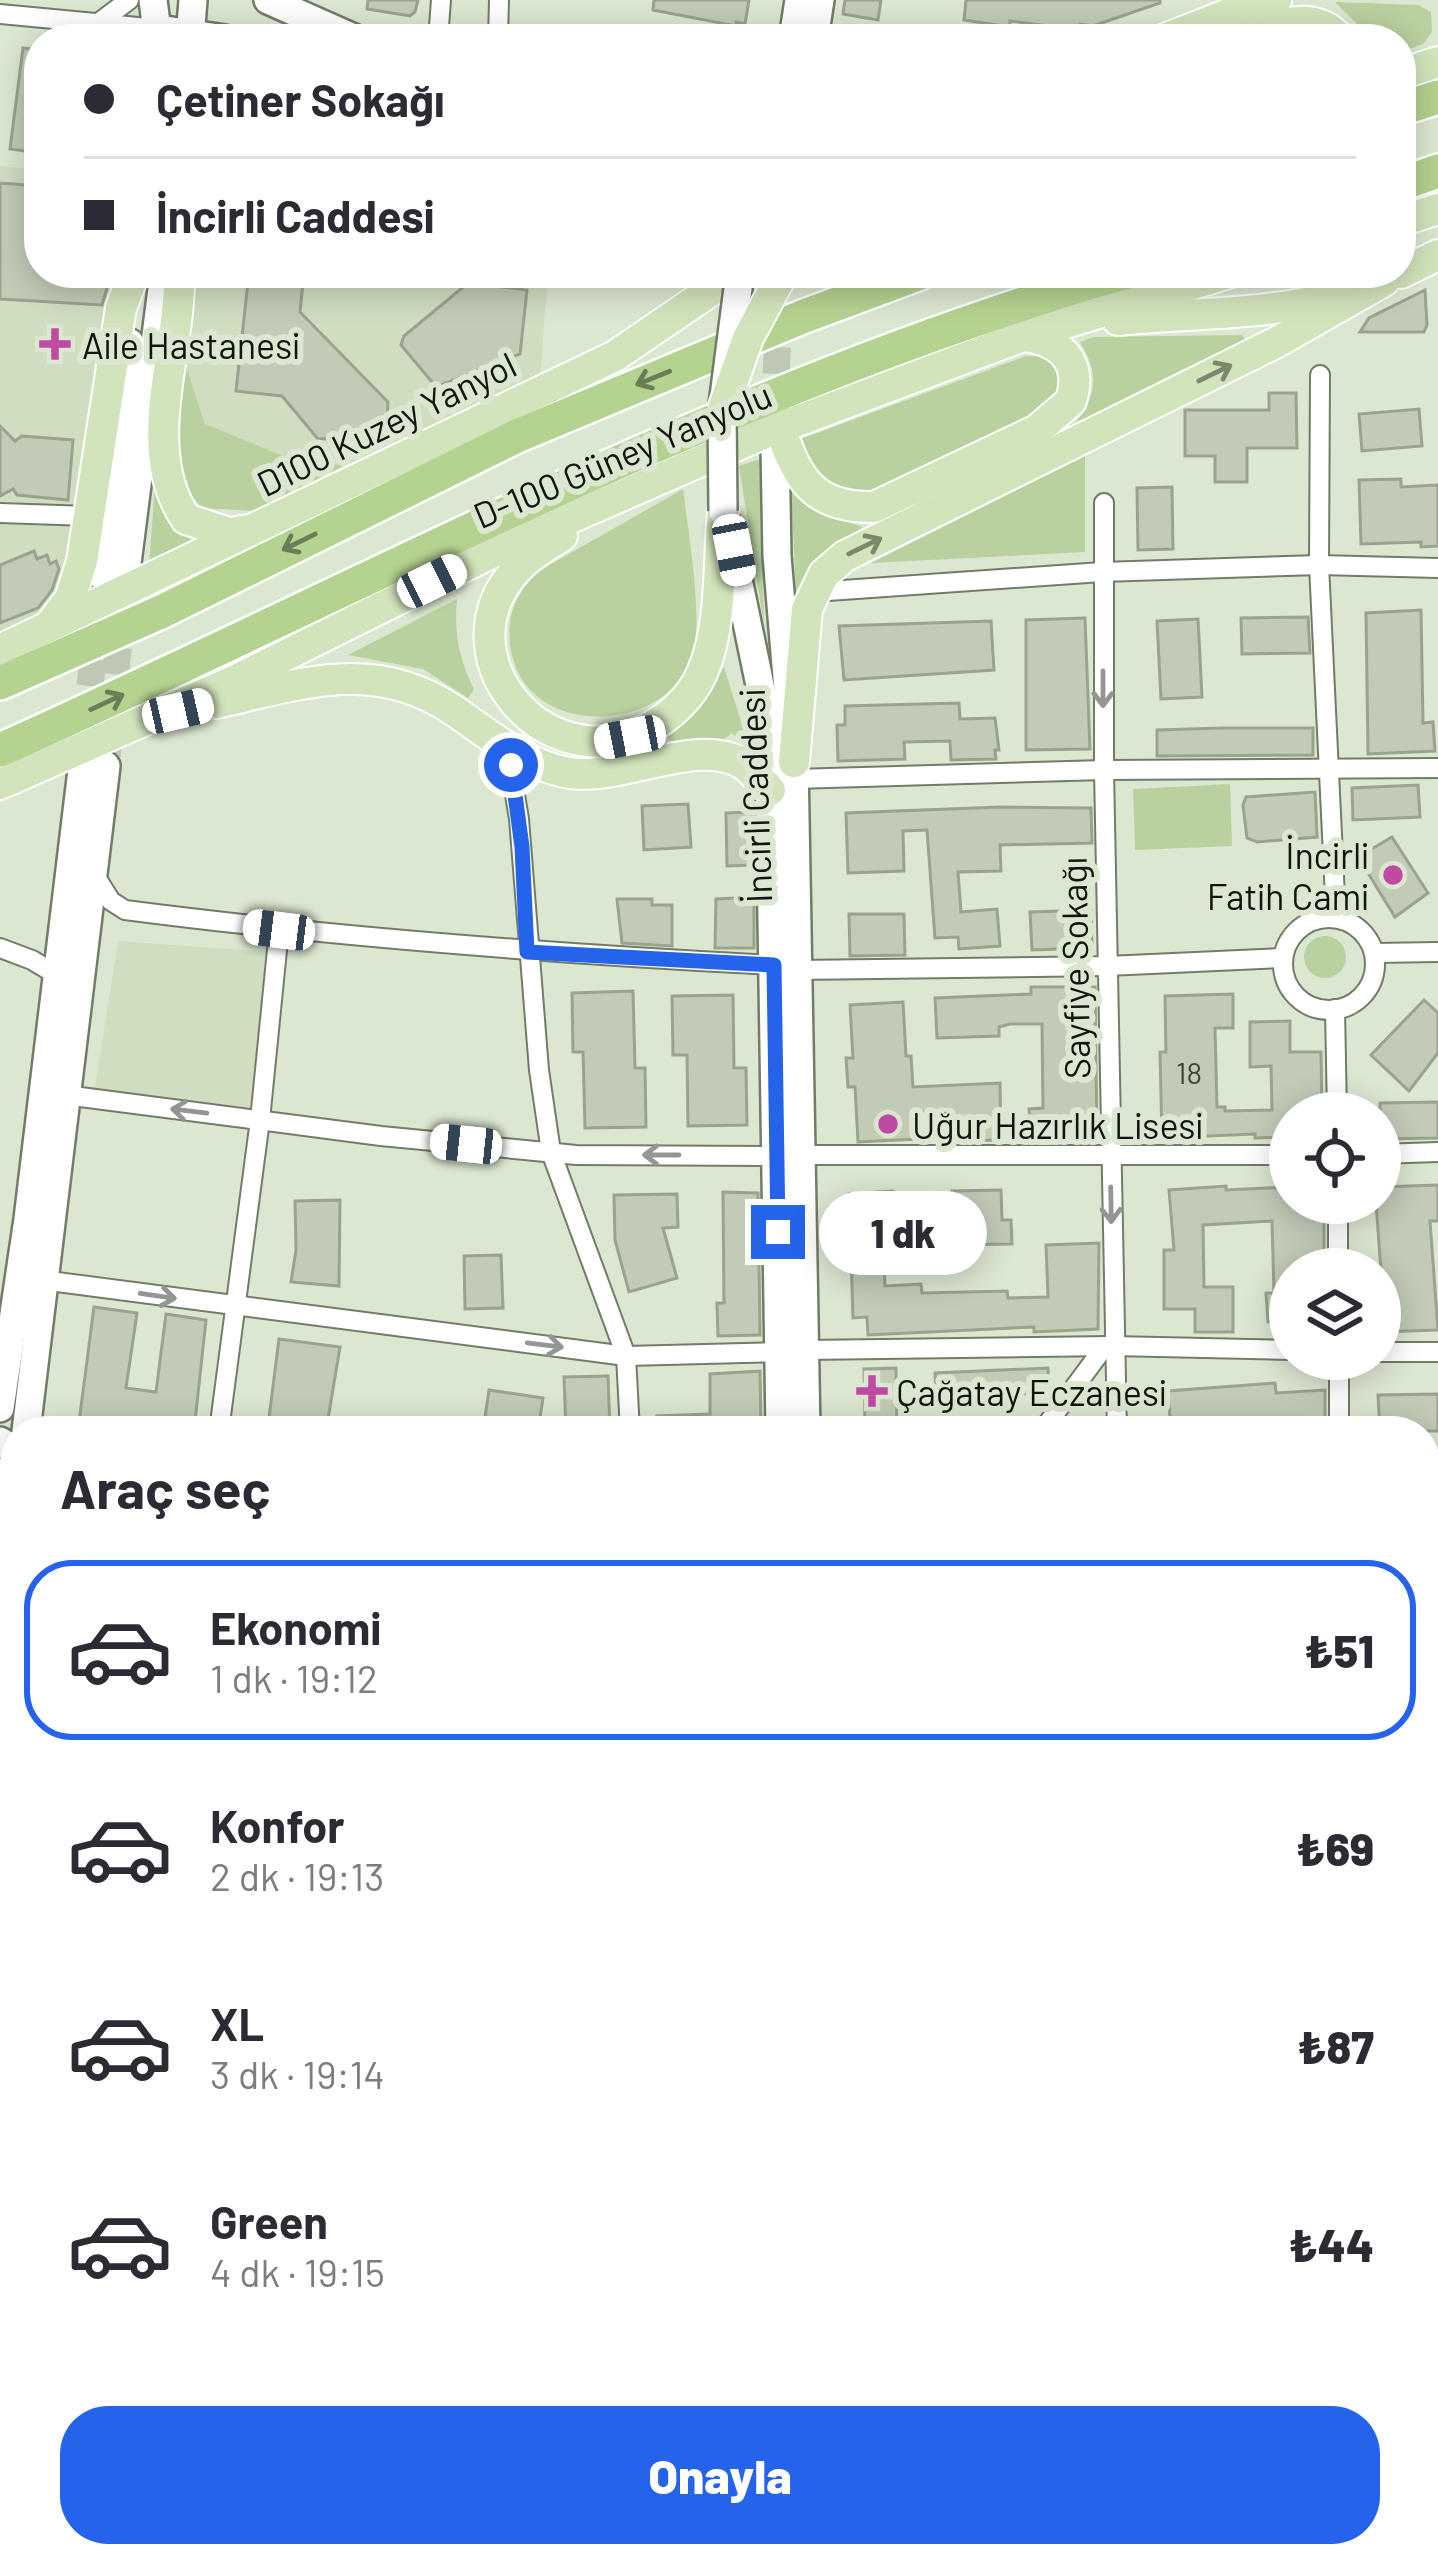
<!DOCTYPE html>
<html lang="tr">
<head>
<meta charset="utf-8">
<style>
	:root { --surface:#fff; --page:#f7f7f7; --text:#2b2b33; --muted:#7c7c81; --line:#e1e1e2; --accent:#2563eb }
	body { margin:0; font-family:Barlow,sans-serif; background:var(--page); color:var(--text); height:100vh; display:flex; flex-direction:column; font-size:45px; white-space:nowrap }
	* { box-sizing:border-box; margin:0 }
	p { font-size:39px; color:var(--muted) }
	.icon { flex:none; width:66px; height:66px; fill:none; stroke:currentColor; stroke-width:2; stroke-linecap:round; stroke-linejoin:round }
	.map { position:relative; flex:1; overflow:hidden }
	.side { position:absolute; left:0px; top:1416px; width:1440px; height:1152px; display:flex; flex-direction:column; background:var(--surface); border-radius:48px 48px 0 0; box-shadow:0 6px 30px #0003 }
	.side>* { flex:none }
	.guide { position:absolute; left:24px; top:24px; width:1392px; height:264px; border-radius:48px; box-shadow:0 6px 30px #0003; display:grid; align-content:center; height:264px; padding:0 60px; background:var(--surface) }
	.controls { position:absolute; left:1269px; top:1092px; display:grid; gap:24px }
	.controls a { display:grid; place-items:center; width:132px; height:132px; border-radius:50%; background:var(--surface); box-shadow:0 6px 30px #0003; font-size:60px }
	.end { position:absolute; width:54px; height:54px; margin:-27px; border:15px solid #2563eb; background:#fff; box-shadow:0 0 0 6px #fff }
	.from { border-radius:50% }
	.bubble { position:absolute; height:84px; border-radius:42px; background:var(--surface); box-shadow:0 6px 30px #0003; font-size:39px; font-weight:800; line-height:84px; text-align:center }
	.car { position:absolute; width:36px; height:72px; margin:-36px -18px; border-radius:15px; box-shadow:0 0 9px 3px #0007; background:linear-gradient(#fff 24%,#345 0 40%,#fff 0 76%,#345 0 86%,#fff 0) }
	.guide b { display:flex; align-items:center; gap:42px; height:114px; font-size:45px }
	.guide b+b { border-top:3px solid var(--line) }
	.guide i { width:30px; height:30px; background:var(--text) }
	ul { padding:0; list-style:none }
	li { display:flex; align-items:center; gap:36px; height:180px; margin:0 24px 18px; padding:0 36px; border:6px solid transparent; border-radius:48px }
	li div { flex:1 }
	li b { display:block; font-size:45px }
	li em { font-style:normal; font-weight:800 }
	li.current { border-color:var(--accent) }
	li>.icon { width:108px; height:108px; stroke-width:1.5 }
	h2 { padding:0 60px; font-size:54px; line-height:144px }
	.action { display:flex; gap:24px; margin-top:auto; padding:24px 60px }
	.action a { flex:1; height:138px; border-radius:48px; background:var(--accent); color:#fff; font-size:48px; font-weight:800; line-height:138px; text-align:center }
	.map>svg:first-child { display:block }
</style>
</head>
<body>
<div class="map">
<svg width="1438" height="2568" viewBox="0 0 1438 2568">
	<rect width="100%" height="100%" fill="#dce7d1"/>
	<g fill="#d0ddc1">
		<path d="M0 166 39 170V273H120L71 580 44 619 0 637Z"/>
		<path d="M188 273H548L540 377 346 465 298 462 205 424 180 348Z"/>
		<path d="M118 941 271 952 252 1111 95 1088Z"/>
		<path d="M0 1551 15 1557V1867L0 1856Z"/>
	</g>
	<g fill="#b9d09f">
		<path d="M1335 2 1418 5 1431 12 1432 32 1423 44 1401 52V39H1361L1357 24Z"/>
		<path d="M1242 335 1247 342 1068 434C1093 398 1104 383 1080 342L1093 337Z"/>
		<path d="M180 348 205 424 298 462 346 465 253 511 203 508 178 483 171 446Z"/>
		<path d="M1026 356H1043L1056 367 1061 380C1058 391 1055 396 1047 403 1026 420 890 490 868 490 824 490 815 476 798 440Z"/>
		<path d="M1085 456V552L871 563Z"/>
		<path d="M760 459 764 625 739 466Z"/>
		<path d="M155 484 203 540 149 566Z"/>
		<path d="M791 487 825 515 863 527C833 546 812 561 796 594Z"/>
		<path d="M683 489C688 530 703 617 693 654 670 736 521 742 510 644 507 613 517 592 539 571Z"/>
		<path d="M457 599C454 633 459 659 474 689L468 698 423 669 348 655Z"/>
		<path d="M724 667 750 751 732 733 723 740 671 742 668 737 699 707Z"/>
		<path d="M1230 784 1232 846 1135 850 1133 789Z"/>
		<circle cx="1325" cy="957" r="21"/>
		<path d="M0 1856 15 1867V2491L0 2540Z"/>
	</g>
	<g fill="#c1cbb6" stroke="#99a38f" stroke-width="3">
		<path d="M368 0H418L415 12 410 16 367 9Z"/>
		<path d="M654 0H749L745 24 736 22V26L653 10Z"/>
		<path d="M845 0H881L878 20 843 14Z"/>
		<path d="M966 0H1160V3L1093 26 1080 24 1072 29 1010 21V27L964 20Z"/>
		<path d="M23 48 39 50V153L10 149Z"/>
		<path d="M0 183 39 186V273L111 275 102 305 0 299Z"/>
		<path d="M249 273H304L300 312 388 402 387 420 361 437 318 439 282 396 236 391Z"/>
		<path d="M468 283 527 290 520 354 436 387 401 345 404 336Z"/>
		<path d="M1425 290 1427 325 1424 332H1360L1369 318Z"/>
		<path d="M1269 393H1296L1297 448H1247V482H1215V456H1185V410H1269Z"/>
		<path d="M1419 409 1422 446 1362 451 1359 414Z"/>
		<path d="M0 426 15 441 22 436 73 440 68 500 17 495 13 489 0 496Z"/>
		<path d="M1401 479V487L1438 485V546L1421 547V542L1361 544 1359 480Z"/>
		<path d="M1172 487 1173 549 1138 550 1137 488Z"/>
		<path d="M34 551 37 559 47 555 50 564 56 561 59 569 52 590 38 608 0 623V565Z"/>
		<path d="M1421 610 1423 723 1433 722 1435 751 1368 754 1366 613Z"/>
		<path d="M1308 617 1310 653 1242 654 1241 618Z"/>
		<path d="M1085 618 1090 749 1026 750V620Z"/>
		<path d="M1198 619 1202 697 1161 699 1157 621Z"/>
		<path d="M991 621 994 670 844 680 839 626Z"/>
		<path d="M959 703 960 719 995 718 999 750H995L996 759 951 760 950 741 904 742 905 759 838 761 837 725H845V706Z"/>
		<path d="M1222 728H1313V755L1157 756V730Z"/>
		<path d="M1418 785 1420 817 1353 820 1352 788Z"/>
		<path d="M1315 792 1317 837 1257 842 1247 838 1243 805 1246 797Z"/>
		<path d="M688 804 691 847 644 850 642 806Z"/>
		<path d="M1000 807 1091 808 1092 843 1000 845 1001 871 958 872 961 912 997 909 1000 946 959 949 958 937 935 938 927 830 903 831 904 871 848 873 846 813Z"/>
		<path d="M752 812 753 865 727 866 726 813Z"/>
		<path d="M1392 837 1428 893 1395 917 1358 857Z"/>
		<path d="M754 897V948H715L716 899Z"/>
		<path d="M617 899H652V905H672V946L622 943Z"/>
		<path d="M1091 910 1092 948 1032 950 1030 912Z"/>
		<path d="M849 914H904L905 955 850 956Z"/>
		<path d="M1031 987H1095L1097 1135 1031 1139 1029 1109 1043 1108 1042 1024H1010L999 1027V1036L937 1038 935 998 1031 994Z"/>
		<path d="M633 991 635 1068H645L646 1127 585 1128 583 1052H573L572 993Z"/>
		<path d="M1233 994V1028H1215L1217 1107H1225V1111L1272 1110 1271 1066 1250 1067V1022L1290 1021V1052H1321L1322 1113H1290V1137L1255 1138V1134L1162 1138 1160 1052H1166L1165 996Z"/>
		<path d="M733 995 734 1068H746L747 1125 688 1126 687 1055H673L672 996Z"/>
		<path d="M1424 1000 1438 1013V1053L1409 1091 1371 1055Z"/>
		<path d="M903 1002 906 1056H911L913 1087 1000 1083 1001 1140 952 1141V1112H917L918 1139 858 1142 855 1087H848L846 1058H853L850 1005Z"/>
		<path d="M1438 1102V1138L1380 1139V1103Z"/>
		<path d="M1438 1185V1221H1430L1438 1330 1380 1332V1299L1383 1298 1376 1203H1380V1187Z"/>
		<path d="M1226 1186V1190L1290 1187V1203H1324V1267L1290 1268V1321L1268 1322 1266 1293H1274L1272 1221 1203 1225 1204 1287H1233V1332H1195V1309H1164V1250H1174L1169 1190Z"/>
		<path d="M1001 1190 1002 1220H1011L1012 1244 941 1245V1222H952V1191Z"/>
		<path d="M893 1191 900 1196V1227L883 1237 885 1286 921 1284 922 1293 1007 1291 1008 1298 1048 1297 1046 1245 1099 1243 1098 1329 1034 1332V1327L868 1335 867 1317 853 1318 849 1194Z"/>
		<path d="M723 1192 758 1193 760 1335 718 1336 717 1303H724Z"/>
		<path d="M677 1194 678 1227 663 1228 677 1278 629 1292 615 1240 614 1195Z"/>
		<path d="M340 1200 339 1286 291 1282 296 1250 295 1201Z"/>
		<path d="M501 1255 503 1308 465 1309 464 1256Z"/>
		<path d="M94 1307 137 1313 126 1388 156 1392 166 1314 206 1320 194 1431 78 1430Z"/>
		<path d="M279 1339 340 1347 327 1425 269 1418Z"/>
		<path d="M896 1368 897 1431H865L864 1369Z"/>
		<path d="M1048 1368 1049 1393 936 1397 935 1373Z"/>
		<path d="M760 1371 761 1431H658L657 1416 710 1414V1374Z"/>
		<path d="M608 1376 610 1431H566L564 1377Z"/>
		<path d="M1275 1383 1276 1393 1325 1390V1431H1171L1168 1391Z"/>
		<path d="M489 1390 543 1398 538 1431H483Z"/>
		<path d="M1438 1394V1431H1380L1378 1395Z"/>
	</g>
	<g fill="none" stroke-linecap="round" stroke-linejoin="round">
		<g stroke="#bec8b4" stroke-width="27" stroke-dasharray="27 14" stroke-linecap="butt">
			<path d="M774 415 779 317"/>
			<path d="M86 727 96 628"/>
			<path d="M107 756 126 573"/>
		</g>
		<g stroke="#727c68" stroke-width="22">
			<g id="street">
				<path d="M0 14 159 29"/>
				<path d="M97 24 129 0"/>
				<path d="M438 39 441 0"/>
				<path d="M498 39 499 0"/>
				<path d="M1320 375 1319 565 1336 918"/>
				<path d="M1104 503V770L1117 1431"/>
				<path d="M0 513 89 516"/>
				<path d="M814 592 1102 572 1319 565 1438 568"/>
				<path d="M510 765 519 819 539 1070 551 1152 626 1356 630 1431"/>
				<path d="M794 779 1104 770 1438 768"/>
				<path d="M94 874 111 901 125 910C341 938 557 954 774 965"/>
				<circle cx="1329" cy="964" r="46"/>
				<path d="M0 948 32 960 57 975"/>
				<path d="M1374 953 1438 952"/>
				<path d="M796 970 1107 966 1283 958"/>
				<path d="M1335 1009 1337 1113"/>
				<path d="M65 1095 381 1136 576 1155 778 1156"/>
				<path d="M1380 1154 1438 1152"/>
				<path d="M800 1155H1290"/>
				<path d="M1338 1203V1269"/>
				<path d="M42 1280 626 1356 779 1352"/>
				<path d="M806 1350 1113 1346 1290 1350"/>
				<path d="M1380 1352H1438"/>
				<path d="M219 1431 260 1120 279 930"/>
				<path d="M1042 1431 1105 1346"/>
				<path d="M1339 1431V1359"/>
				<path d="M1425 1928H1438"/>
				<path d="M209 2568 213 2553"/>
				<path d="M392 2568 394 2553"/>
				<path d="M561 2568 563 2553"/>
			</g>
		</g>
		<g stroke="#727c68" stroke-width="32">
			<g id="secondary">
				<path d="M153 0 158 39"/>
				<path d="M268 0 356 39"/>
				<path d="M159 29 225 39"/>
				<path d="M190 39 193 0"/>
				<path d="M793 39 799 0"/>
				<path d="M814 39 820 0"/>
				<path d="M775 446 777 556 794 762 806 1431"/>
				<path d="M726 521 762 695 770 790 780 1431"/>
				<path d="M126 571 164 273"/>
				<path d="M102 576 130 343"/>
				<path d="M0 1408 28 1219 82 770"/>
				<path d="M26 1431 106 766"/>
				<path d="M0 1441 15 1450"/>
				<path d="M0 1533 15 1536"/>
				<path d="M1425 1650H1438"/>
				<path d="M1425 2471 1438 2472"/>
				<path d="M971 2553 977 2568"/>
				<path d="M14 2568 19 2553"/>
				<path d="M744 2568 746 2553"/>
			</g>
		</g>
		<g stroke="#fff" stroke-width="34">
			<g id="primary">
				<path d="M1165 39 1244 8 1276 0"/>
				<path d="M1240 39C1274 27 1312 7 1340 39"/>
				<path d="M1401 74 1438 62"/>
				<path d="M1401 221 1438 209"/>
				<path d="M179 273C181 353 138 448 186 519L229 533 249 530"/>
				<path d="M1401 273 1438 255"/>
				<path d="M1118 320C1192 312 1264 316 1337 296"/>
				<path d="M774 410C794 468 803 508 874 507L1037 430 1071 401C1083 361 1061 341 1023 336"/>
				<path d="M562 536C547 545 530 555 518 568 438 651 541 781 645 730 669 718 691 698 702 673 723 625 718 562 723 511"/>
				<path d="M50 625 70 599 82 561 121 308 134 273"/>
				<path d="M0 650 615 356 722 283 748 273"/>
				<path d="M216 703C301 684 374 657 453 710 487 733 522 763 564 772 617 784 697 735 743 764 753 771 762 782 770 790"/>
				<path d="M794 762 807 609 824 574 845 556 1277 342 1384 281"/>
				<path d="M0 784 236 680 497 550 763 434 1023 336 1229 273"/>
			</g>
		</g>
		<g stroke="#fff" stroke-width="38">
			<g id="highway">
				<path d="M1401 109 1438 97"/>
				<path d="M1401 184 1438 171"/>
				<path d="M0 683 163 611 517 436 802 317 920 273"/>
				<path d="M0 750C371 584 732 385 1124 273"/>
			</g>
		</g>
		<use href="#street" stroke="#fff" stroke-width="18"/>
		<use href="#secondary" stroke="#fff" stroke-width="27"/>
		<use href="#primary" stroke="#d2e4bc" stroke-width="30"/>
		<use href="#highway" stroke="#b4d290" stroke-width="33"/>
		<g stroke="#727c68" stroke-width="32" stroke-linecap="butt">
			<path id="secondary-bridge" d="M723 511 722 412 740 273"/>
		</g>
		<g stroke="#fff" stroke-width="34" stroke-linecap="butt">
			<path id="primary-bridge" d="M722 412 748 338 783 273"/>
		</g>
		<use href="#secondary-bridge" stroke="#fff" stroke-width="27"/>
		<use href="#primary-bridge" stroke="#d2e4bc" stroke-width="30"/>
	</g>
	<defs><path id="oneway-shaft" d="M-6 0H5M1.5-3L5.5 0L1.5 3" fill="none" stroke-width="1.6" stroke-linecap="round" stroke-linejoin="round" transform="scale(3)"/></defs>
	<g stroke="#7c876e">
		<use href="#oneway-shaft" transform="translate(1215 373) rotate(-26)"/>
		<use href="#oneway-shaft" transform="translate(865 546) rotate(-26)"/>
	</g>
	<g stroke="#6b7d56">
		<use href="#oneway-shaft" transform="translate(653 378) rotate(158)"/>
		<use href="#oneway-shaft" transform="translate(299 542) rotate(154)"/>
		<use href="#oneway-shaft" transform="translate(107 702) rotate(-25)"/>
	</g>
	<g stroke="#949693">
		<use href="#oneway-shaft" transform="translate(1103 689) rotate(90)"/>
		<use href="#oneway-shaft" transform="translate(189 1111) rotate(-173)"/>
		<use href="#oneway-shaft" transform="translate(661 1155) rotate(-180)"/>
		<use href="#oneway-shaft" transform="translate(1111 1205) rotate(89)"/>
		<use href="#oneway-shaft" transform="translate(158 1296) rotate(8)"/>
		<use href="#oneway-shaft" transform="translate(545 1345) rotate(7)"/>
	</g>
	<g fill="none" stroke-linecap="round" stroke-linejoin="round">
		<path stroke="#2563eb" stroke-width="15" d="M511 765 522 847 527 952 774 965 778 1232"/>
	</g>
	<g fill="#bf4aa2" stroke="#dce7d1" stroke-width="4.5">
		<path d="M49 326h12v12h12v12h-12v12h-12v-12h-12v-12h12z"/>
		<circle cx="1393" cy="875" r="12"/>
		<circle cx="888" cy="1124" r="12"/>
		<path d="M866 1373h12v12h12v12h-12v12h-12v-12h-12v-12h12z"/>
	</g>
	<g text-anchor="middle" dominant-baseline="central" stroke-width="12" stroke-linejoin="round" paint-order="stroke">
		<g font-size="30" fill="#3e4238">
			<text x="1189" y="1072">18</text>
		</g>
		<g font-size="36" fill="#12150e" stroke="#dce7d1" text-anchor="start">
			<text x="82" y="344">Aile Hastanesi</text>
			<text x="1369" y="854" text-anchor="end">İncirli<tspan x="1369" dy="41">Fatih Cami</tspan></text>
			<text x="912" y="1124">Uğur Hazırlık Lisesi</text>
			<text x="896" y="1391">Çağatay Eczanesi</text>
		</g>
		<g font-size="36" fill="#12150e" stroke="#dce7d1">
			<text transform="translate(386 423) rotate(-26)">D100 Kuzey Yanyol</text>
			<text transform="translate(622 454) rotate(-23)">D-100 Güney Yanyolu</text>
			<text transform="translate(754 796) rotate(-92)">İncirli Caddesi</text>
			<text transform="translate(1074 968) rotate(-91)">Sayfiye Sokağı</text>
		</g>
	</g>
</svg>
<div class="controls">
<a><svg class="icon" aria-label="locate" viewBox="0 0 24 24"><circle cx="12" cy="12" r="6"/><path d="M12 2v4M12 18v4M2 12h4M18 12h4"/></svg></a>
<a><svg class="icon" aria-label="layers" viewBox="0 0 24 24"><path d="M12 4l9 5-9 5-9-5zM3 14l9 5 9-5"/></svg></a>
</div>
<i class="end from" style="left:511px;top:765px"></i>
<i class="end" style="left:778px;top:1232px"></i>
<div class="bubble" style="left:819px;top:1191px;width:168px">1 dk</div>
<i class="car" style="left:734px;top:550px;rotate:169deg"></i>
<i class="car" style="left:432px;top:581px;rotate:64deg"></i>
<i class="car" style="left:178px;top:711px;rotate:77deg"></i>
<i class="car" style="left:630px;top:737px;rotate:259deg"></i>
<i class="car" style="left:279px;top:930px;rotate:277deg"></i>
<i class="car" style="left:466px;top:1144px;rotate:276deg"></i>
<div class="guide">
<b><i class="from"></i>Çetiner Sokağı</b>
<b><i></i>İncirli Caddesi</b>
</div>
<section class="side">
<h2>Araç seç</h2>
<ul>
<li class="current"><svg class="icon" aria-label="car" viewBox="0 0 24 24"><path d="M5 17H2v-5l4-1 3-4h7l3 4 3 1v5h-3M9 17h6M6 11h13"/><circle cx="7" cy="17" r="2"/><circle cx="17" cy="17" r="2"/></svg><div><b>Ekonomi</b><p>1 dk · 19:12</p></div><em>₺51</em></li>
<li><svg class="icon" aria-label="car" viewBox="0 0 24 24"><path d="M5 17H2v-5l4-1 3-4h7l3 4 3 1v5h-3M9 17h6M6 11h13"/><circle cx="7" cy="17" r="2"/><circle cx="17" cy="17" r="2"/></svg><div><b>Konfor</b><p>2 dk · 19:13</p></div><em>₺69</em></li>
<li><svg class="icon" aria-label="car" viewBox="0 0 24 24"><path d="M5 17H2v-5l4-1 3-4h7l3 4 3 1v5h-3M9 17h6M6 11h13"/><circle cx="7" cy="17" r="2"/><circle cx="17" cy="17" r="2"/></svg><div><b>XL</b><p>3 dk · 19:14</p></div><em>₺87</em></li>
<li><svg class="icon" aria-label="car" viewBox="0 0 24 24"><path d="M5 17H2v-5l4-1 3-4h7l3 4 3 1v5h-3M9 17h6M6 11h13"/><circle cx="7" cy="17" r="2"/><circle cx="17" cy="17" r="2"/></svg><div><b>Green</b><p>4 dk · 19:15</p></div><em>₺44</em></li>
</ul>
<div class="action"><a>Onayla</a></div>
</section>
</div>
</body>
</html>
